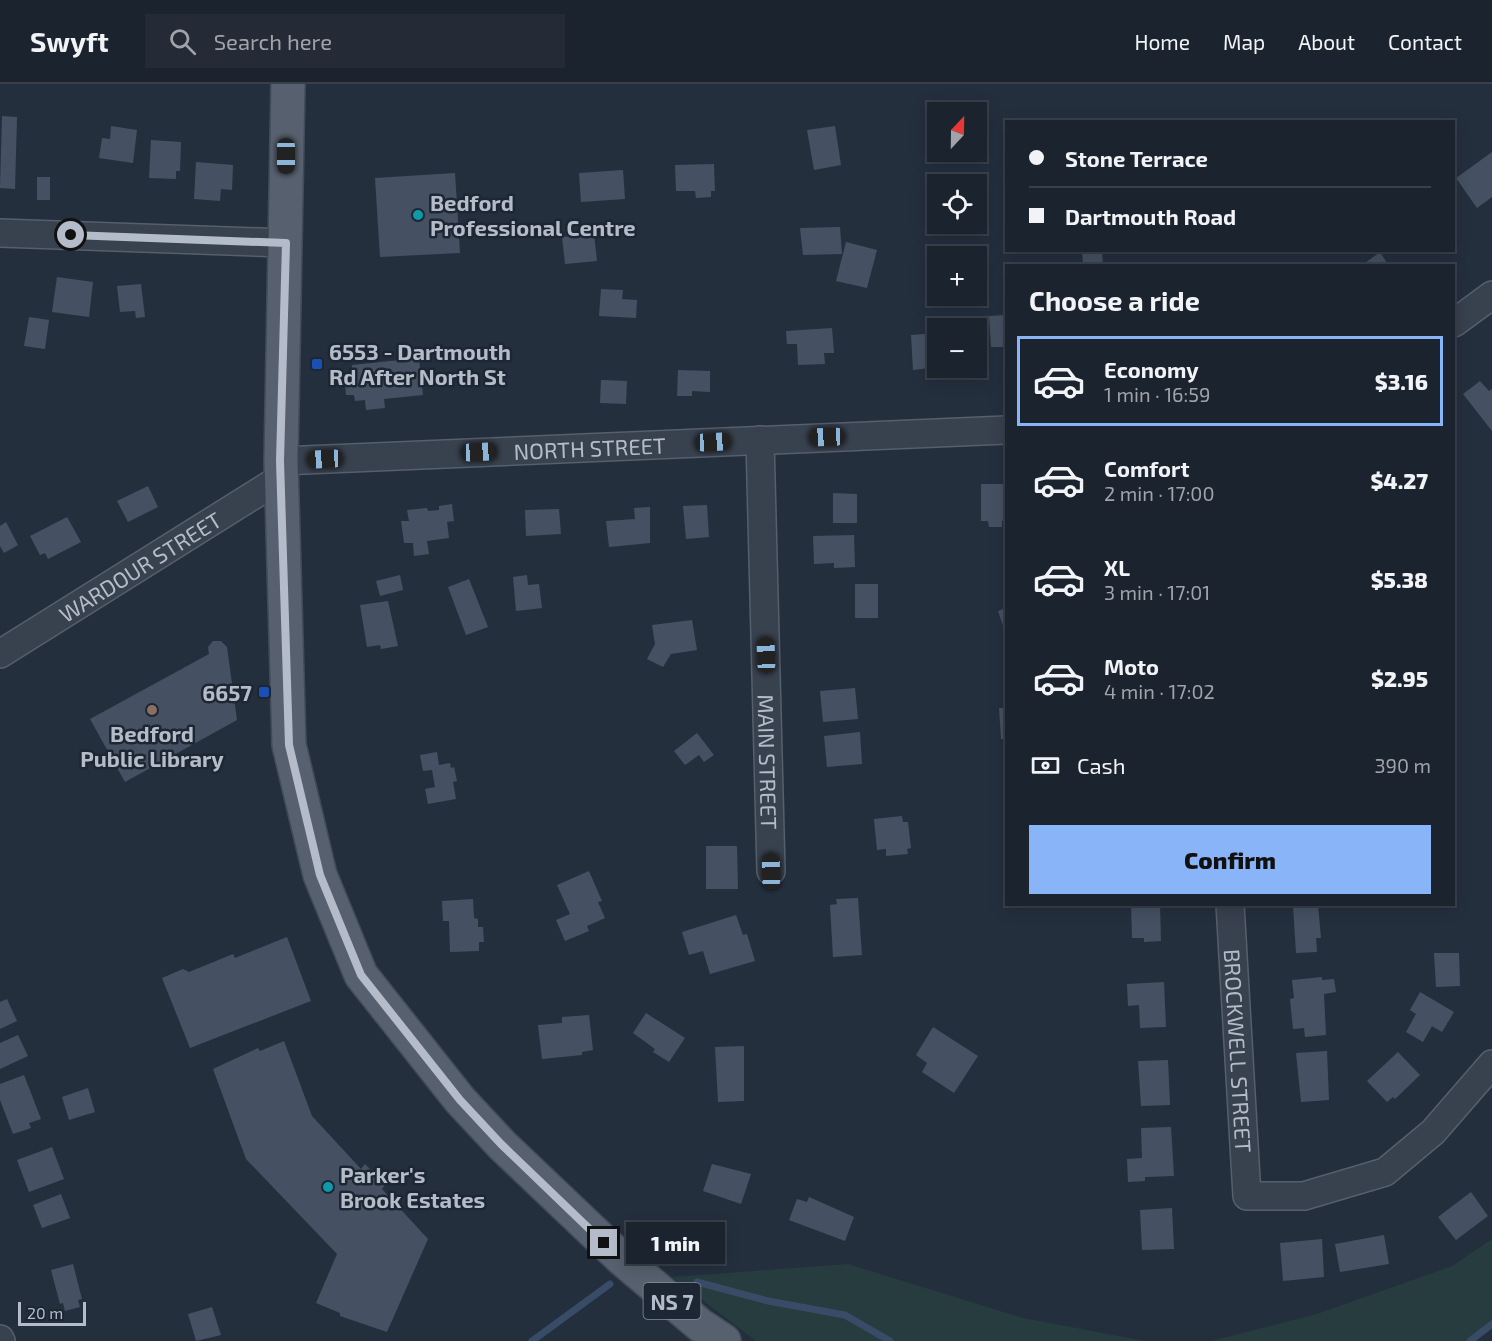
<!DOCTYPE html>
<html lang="en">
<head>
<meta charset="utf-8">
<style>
	:root { --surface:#1b232e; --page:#242b36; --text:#f1f3f6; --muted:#a0a4aa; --line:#39404a; --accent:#8ab4f8 }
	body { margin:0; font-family:"Exo 2",sans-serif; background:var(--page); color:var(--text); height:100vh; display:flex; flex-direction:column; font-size:22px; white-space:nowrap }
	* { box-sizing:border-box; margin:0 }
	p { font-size:20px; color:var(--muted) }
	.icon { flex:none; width:33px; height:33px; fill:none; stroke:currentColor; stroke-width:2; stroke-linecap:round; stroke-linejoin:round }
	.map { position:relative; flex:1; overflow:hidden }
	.side { position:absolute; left:1005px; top:180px; width:450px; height:642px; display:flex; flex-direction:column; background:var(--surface); border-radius:0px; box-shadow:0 3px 15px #0003,0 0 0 2px var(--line) }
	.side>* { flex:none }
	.top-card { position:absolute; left:1005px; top:36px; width:450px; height:132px; border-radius:0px; box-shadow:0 3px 15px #0003,0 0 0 2px var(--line); display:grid; align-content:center; height:132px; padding:0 24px; background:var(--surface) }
	.needle { width:39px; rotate:22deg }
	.buttons { position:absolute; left:927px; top:18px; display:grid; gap:12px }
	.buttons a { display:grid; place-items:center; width:60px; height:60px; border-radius:0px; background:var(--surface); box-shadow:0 3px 15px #0003,0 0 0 2px var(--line); font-size:30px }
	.scale { position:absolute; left:18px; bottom:15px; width:68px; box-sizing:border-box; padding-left:6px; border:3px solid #b4bcc9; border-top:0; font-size:16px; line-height:21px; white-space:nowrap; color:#b4bcc9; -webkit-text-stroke:4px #1d2633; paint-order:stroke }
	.end { position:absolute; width:27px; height:27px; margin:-14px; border:8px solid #b4bcc9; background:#111; box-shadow:0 0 0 3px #111 }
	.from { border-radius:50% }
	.bubble { position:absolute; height:42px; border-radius:0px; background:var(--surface); box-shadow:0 3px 15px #0003,0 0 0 2px var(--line); font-size:20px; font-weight:800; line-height:42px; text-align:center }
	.car { position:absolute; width:18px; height:36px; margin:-18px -9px; border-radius:8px; box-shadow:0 0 4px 2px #0007; background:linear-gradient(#222 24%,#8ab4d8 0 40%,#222 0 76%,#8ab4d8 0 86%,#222 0) }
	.top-card b { display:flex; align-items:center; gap:21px; height:57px; font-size:22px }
	.top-card b+b { border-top:2px solid var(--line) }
	.top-card i { width:15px; height:15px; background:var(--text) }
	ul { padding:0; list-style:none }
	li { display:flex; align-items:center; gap:18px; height:90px; margin:0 12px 9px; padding:0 12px; border:3px solid transparent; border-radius:0px }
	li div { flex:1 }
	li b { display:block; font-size:22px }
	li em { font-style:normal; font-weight:800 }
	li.current { border-color:var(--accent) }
	li>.icon { width:54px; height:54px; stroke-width:1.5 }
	h2 { padding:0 24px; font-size:27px; line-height:72px }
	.pay { display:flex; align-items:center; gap:15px; height:66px; padding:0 24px; font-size:22px }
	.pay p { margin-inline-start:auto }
	.action { display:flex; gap:12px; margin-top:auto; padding:12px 24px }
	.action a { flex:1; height:69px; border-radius:0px; background:var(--accent); color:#111; font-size:24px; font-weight:800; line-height:69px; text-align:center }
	header { display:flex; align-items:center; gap:36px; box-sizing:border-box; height:84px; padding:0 30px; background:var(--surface); border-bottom:2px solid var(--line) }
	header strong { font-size:28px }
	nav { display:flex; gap:33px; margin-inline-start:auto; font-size:21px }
	.search { width:420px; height:54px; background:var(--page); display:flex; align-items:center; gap:15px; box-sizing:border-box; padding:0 21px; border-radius:0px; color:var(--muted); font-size:22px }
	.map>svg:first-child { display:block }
</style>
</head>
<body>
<header>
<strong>Swyft</strong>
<div class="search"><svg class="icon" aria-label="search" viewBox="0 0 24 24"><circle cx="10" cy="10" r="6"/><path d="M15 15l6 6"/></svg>Search here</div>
<nav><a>Home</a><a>Map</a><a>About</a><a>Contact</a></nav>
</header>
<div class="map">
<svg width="1492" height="1257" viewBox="0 0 1492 1257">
	<rect width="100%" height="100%" fill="#242f3e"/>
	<g fill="#263c3f">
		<path d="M1492 1155V1240L1470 1257H1211L1317 1230 1452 1182Z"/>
		<path d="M848 1180 1023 1234 1145 1257H756L672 1193Z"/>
	</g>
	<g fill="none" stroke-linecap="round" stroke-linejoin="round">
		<g stroke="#394c67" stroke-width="7">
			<path d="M697 1198 768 1217 845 1231 890 1257"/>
			<path d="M532 1257 610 1200"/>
			<path d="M1470 1257 1492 1240"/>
		</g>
	</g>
	<g fill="#455162">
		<path d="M2 32 17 33 15 105 0 104Z"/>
		<path d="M111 42 137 46 133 79 99 74 102 54 110 55Z"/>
		<path d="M835 42 841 81 814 86 807 46Z"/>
		<path d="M151 56 181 58 180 87H176V95L149 94Z"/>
		<path d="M1492 68V113L1477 124 1456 94Z"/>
		<path d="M196 78 233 81 232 106 221 105 220 117 194 115Z"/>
		<path d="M714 80 715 107H711V113L696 114 695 107H676L675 81Z"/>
		<path d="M623 86 625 115 581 118 579 89Z"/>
		<path d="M455 89 460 169 380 173 375 94Z"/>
		<rect x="37" y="93" width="13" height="23"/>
		<path d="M840 143 842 170 803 171 800 144Z"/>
		<path d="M594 150 597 177 565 180 562 153Z"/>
		<path d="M846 158 877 166 867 204 836 197Z"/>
		<path d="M1082 166H1102L1103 182H1083Z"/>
		<path d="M1380 168 1389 182H1361Z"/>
		<path d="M57 193 93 198 89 233 52 228Z"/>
		<path d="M141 200 145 233 136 234 135 227 120 228 117 202Z"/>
		<path d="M601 205 623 206 622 215 637 216 636 234 599 232Z"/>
		<path d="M1006 231V263H991L989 232Z"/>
		<path d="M29 233 49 236 45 265 24 262Z"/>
		<path d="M832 244 834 269H824L825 280 798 281 797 260H787L786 247Z"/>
		<path d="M938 249V271L929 272 930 284 913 286 911 251Z"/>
		<path d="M419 274 423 311 384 315 385 324 366 326 365 316 355 317 354 311H346L344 289 352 288V281Z"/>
		<path d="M678 286 710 287V308L692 307V312H677Z"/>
		<path d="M601 296 627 297 626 320 600 319Z"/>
		<path d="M1480 297 1489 307 1492 305V347L1463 310Z"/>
		<path d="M981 400H1006V437H1002V443H989L988 437H981Z"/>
		<path d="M148 402 158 423 128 438 117 417Z"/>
		<path d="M833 409 857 410V439H833Z"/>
		<path d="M452 420 454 437 447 438 449 454 427 457 429 470 414 472 413 459H404L401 437H409L407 426 427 424 428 427 439 426V422Z"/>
		<path d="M707 421 709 453 686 455 683 422Z"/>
		<path d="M650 423V459L609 463 606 437 635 435 634 424Z"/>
		<path d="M559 425 561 450 526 452 525 426Z"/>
		<path d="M67 433 81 458 48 475 45 469 40 471 30 452Z"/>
		<path d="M6 438 18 461 4 469 0 462V442Z"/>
		<path d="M854 451 855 483 834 484V479L814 480 813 452Z"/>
		<path d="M400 491 403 506 380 512 376 497Z"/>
		<path d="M527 491 528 501 539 500 542 524 516 527 513 493Z"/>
		<path d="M469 495 488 543 466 551 448 503Z"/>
		<rect x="855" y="500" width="23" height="34"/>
		<path d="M388 517 398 562 381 565 380 561 367 563 360 521Z"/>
		<path d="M1006 524V541L1003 542 998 527Z"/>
		<path d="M692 536 697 566 671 570 663 583 647 575 655 560 652 541Z"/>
		<path d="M213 557H221L227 563 237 636 125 698 90 635 209 570 208 563Z"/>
		<path d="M855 604 858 635 823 638 820 607Z"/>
		<path d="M999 624H1006V655H1001Z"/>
		<path d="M860 648 862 680 827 683 824 652Z"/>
		<path d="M697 649 714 671 704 678 699 671 685 681 674 667Z"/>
		<path d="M437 668 439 681 450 679 451 684 454 683 457 697 453 698 456 715 428 720 425 705 435 703 432 686 423 687 420 671Z"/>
		<path d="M902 732 903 738H908L911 764 907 765 908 770 886 772V765L877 766 874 735Z"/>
		<path d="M706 762H737L738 805H706Z"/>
		<path d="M589 787 602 817 598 818 605 834 587 842 589 847 565 857 556 836 570 830 557 801Z"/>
		<path d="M858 814 862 871 833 873 830 821 837 820 836 815Z"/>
		<path d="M473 815 474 834 478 835V843H483L484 858H479V867L450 868 449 837H443L442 817Z"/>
		<path d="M1131 820H1160L1161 857 1144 858V854H1132Z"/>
		<path d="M1318 821 1321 854H1316L1317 868 1296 869 1293 822Z"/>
		<path d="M736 831 743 851 747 850 755 877 710 890 703 867 689 871 682 848Z"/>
		<path d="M287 853 311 917 190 964 162 894 183 885 189 888 233 870 235 874Z"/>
		<path d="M1434 869H1459L1460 902 1436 903Z"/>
		<path d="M1322 893V896L1334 895 1336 908 1324 910 1326 951 1305 953 1304 944 1293 945 1290 915 1294 914 1292 896Z"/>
		<path d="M1164 898 1166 943 1140 944 1139 921 1128 922 1127 900Z"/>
		<path d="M1420 908 1454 928 1442 948 1432 942 1423 958 1406 948 1416 930 1410 926Z"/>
		<path d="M7 915 17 937 0 945V918Z"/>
		<path d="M646 929 685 954 669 978 653 968 655 965 633 949Z"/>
		<path d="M589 931 593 966 582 968V971L542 975 538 941 562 939V933Z"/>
		<path d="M933 943 978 972 954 1009 922 988 927 979 916 971Z"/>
		<path d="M18 951 28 972 0 985V959Z"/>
		<path d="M284 957 312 1032 361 1085 365 1080 385 1101 382 1105 428 1155 387 1248 340 1232V1229L316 1219 337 1170 246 1075 213 985 258 964 260 967Z"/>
		<path d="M744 962V1017L718 1018 715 963Z"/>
		<path d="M1327 967 1329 1016 1301 1018 1296 969Z"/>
		<path d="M1398 968 1420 991 1395 1015 1393 1013 1387 1018 1367 997Z"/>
		<path d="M1168 976 1170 1021 1141 1022 1138 977Z"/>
		<path d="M24 991 41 1035 29 1039 31 1044 13 1050 0 1016V1000Z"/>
		<path d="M88 1004 95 1028 69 1036 62 1013Z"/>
		<path d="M1171 1043 1174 1092 1145 1093V1097L1128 1098 1127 1075 1142 1074 1141 1044Z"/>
		<path d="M52 1063 64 1095 29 1108 17 1076Z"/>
		<path d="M712 1080 751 1090 741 1120 703 1107Z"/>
		<path d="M1471 1108 1488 1132 1456 1156 1438 1133Z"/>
		<path d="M61 1110 70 1134 42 1144 33 1121Z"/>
		<path d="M809 1113 854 1133 845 1157 789 1136 797 1115 807 1118Z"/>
		<path d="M1172 1124 1174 1165 1142 1166 1140 1126Z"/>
		<path d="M1384 1151 1389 1180 1340 1188 1335 1160Z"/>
		<path d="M1322 1155 1324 1193 1283 1197 1280 1159Z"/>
		<path d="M73 1180 82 1215 78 1216 80 1223 65 1227 63 1219 60 1220 51 1186Z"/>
		<path d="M212 1223 221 1251 196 1257 188 1230Z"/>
	</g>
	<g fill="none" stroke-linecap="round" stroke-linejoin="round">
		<g stroke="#565f6c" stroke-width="30">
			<g id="minor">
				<path d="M0 149 286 159"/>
				<path d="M1454 239 1492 211"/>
				<path id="s1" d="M760 356 771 787"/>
				<path id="s2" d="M281 377 1006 346"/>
				<path id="s3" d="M0 570 281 394"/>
				<path id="s4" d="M1230 820 1247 1112H1304L1385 1088 1433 1048 1492 980"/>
				<path d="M0 1255 1 1257"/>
			</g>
		</g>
		<g stroke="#414a57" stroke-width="36">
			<path id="primary" d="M288 0 281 377 289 661 320 791 361 891 460 1016 502 1061 622 1175 700 1241 724 1257"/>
		</g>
		<use href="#minor" stroke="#38414e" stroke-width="27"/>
		<use href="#primary" stroke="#56606e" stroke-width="33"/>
	</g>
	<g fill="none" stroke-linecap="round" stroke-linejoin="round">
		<path stroke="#b4bcc9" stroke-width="8" d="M71 151 286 159 280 377 289 661 320 791 361 891 460 1016 501 1060 604 1159"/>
	</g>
	<g fill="#0f9aa8" stroke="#1d2633" stroke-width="2">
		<circle cx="418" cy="131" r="6"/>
		<circle cx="328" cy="1103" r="6"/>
	</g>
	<g fill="#1a4fb4" stroke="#1d2633" stroke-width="2">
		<rect x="311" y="274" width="12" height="12" rx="3"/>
		<rect x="258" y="602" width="12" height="12" rx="3"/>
	</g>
	<circle fill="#8d6e63" stroke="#1d2633" stroke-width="2" cx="152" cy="626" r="6"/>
	<g text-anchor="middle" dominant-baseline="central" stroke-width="5" stroke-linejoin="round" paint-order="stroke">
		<rect fill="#1d2633" stroke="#878f9c" stroke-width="1.5" x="643.5" y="1199" width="57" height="36" rx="4.5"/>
		<g font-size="21" font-weight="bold" fill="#b4bcc9">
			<text x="672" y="1217">NS 7</text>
		</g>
		<g font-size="22" font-weight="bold" fill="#b4bcc9" stroke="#1d2633" text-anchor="start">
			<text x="430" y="118">Bedford<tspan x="430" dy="25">Professional Centre</tspan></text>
			<text x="329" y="267">6553 - Dartmouth<tspan x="329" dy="25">Rd After North St</tspan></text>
			<text x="252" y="608" text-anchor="end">6657</text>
			<text x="152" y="649" text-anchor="middle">Bedford<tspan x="152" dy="25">Public Library</tspan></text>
			<text x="340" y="1090">Parker's<tspan x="340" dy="25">Brook Estates</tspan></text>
		</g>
		<g font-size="22" fill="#b4bcc9" stroke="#1d2633">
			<text stroke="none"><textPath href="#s2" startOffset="309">NORTH STREET</textPath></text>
			<text stroke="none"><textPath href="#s3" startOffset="165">WARDOUR STREET</textPath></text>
			<text stroke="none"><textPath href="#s1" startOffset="322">MAIN STREET</textPath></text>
			<text stroke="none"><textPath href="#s4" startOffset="147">BROCKWELL STREET</textPath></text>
		</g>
	</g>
</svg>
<div class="buttons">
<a><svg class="needle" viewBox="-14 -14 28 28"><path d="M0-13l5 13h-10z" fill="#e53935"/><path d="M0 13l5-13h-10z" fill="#a0a4aa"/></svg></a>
<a><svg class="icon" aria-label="locate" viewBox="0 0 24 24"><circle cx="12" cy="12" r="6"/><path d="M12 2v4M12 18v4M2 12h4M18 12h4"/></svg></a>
<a>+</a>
<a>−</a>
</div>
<div class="scale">20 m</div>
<i class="end from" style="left:71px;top:151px"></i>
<i class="end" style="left:604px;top:1159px"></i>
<div class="bubble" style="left:626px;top:1138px;width:99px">1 min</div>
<i class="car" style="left:286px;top:72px;rotate:180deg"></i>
<i class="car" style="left:827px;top:353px;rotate:268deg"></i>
<i class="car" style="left:713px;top:358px;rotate:87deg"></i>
<i class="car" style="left:479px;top:368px;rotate:87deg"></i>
<i class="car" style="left:325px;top:375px;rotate:267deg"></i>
<i class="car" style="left:766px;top:571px;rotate:358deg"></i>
<i class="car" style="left:771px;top:787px;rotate:359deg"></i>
<div class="top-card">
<b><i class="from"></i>Stone Terrace</b>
<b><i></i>Dartmouth Road</b>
</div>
<section class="side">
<h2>Choose a ride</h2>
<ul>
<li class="current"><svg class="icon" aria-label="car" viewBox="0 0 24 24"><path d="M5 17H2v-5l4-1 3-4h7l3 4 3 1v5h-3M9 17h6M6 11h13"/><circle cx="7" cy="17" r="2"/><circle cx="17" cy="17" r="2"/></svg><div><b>Economy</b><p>1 min · 16:59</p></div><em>$3.16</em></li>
<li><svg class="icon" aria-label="car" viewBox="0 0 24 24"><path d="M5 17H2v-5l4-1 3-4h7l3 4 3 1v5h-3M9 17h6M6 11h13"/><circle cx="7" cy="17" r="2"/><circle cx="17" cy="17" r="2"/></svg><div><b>Comfort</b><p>2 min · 17:00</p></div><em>$4.27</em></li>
<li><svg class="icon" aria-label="car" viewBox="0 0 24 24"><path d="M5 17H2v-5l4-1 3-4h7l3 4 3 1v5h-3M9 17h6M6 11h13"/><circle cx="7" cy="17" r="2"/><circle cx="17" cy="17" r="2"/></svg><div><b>XL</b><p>3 min · 17:01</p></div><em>$5.38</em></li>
<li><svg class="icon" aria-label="car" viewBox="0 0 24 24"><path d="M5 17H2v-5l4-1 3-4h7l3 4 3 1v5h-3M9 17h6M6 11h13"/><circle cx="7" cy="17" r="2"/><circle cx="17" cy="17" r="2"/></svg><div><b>Moto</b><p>4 min · 17:02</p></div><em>$2.95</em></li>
</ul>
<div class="pay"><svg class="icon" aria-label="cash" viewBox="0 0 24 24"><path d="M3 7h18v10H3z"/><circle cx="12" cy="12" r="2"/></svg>Cash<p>390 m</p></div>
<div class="action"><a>Confirm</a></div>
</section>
</div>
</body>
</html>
